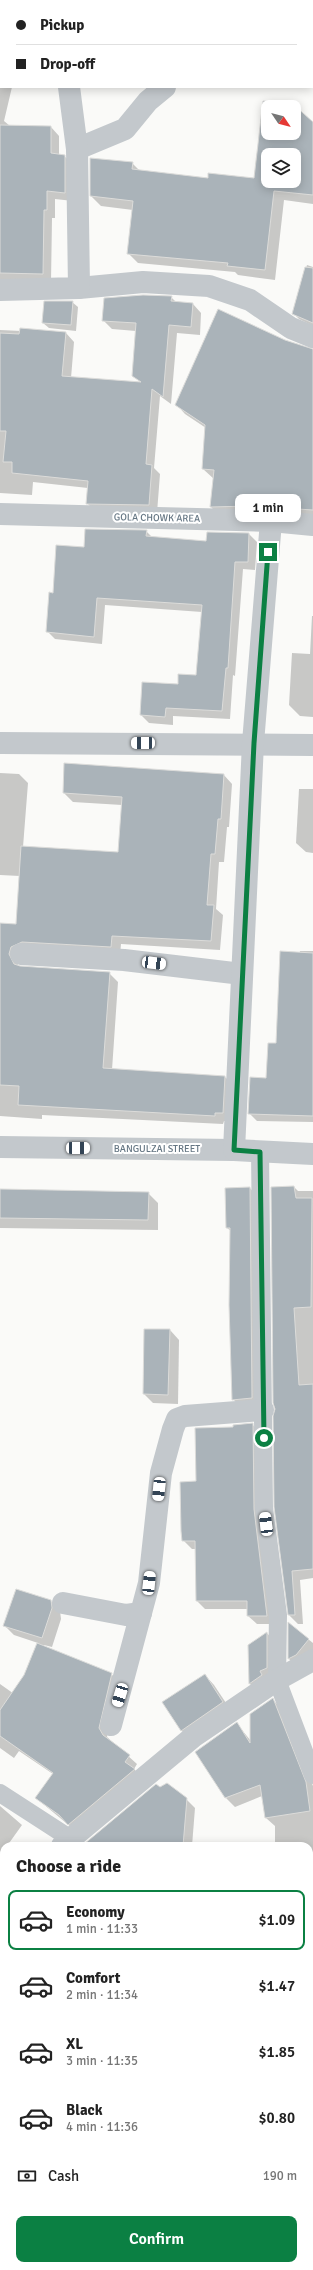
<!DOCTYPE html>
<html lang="en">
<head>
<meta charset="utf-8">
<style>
	:root { --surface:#fff; --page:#f6f6f6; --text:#222; --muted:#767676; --line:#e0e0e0; --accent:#0b8043 }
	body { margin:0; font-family:Signika,sans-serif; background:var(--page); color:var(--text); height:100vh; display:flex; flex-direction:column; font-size:15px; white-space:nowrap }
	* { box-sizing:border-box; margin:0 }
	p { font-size:13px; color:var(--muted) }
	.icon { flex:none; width:22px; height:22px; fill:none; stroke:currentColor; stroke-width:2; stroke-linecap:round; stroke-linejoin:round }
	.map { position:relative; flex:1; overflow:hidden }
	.drawer { position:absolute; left:0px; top:1842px; width:313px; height:428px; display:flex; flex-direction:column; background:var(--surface); border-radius:12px 12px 0 0; box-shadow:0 2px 10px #0003 }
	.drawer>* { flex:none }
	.guide { position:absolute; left:0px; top:0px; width:313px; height:88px; box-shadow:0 2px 10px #0003; display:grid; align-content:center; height:88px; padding:0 16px; background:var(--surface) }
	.needle { width:26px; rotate:125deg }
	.buttons { position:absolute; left:261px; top:100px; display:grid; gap:8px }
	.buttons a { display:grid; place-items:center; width:40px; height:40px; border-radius:8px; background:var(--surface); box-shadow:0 2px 10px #0003; font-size:20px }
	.end { position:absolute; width:18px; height:18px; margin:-9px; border:5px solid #0b8043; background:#fff; box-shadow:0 0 0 2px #fff }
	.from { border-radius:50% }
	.bubble { position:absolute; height:28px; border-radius:8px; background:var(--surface); box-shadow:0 2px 10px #0003; font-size:13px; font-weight:600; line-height:28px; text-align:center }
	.car { position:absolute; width:12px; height:24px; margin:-12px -6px; border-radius:5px; box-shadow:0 0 3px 1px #0007; background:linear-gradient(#fff 24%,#345 0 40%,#fff 0 76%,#345 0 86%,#fff 0) }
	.guide b { display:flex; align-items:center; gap:14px; height:38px; font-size:15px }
	.guide b+b { border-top:1px solid var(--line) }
	.guide i { width:10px; height:10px; background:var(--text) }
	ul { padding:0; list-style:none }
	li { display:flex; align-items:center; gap:12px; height:60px; margin:0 8px 6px; padding:0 8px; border:2px solid transparent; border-radius:8px }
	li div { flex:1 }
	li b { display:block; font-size:15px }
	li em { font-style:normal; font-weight:600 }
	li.current { border-color:var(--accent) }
	li>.icon { width:36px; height:36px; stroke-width:1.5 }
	h2 { padding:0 16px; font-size:18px; line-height:48px }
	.pay { display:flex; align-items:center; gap:10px; height:44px; padding:0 16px; font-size:15px }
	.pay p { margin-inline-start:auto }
	.button { display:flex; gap:8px; margin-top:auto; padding:8px 16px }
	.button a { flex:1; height:46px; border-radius:8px; background:var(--accent); color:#fff; font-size:16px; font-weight:600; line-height:46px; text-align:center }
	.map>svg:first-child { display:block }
</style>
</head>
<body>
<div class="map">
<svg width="313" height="2270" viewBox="0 0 313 2270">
	<rect width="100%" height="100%" fill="#fafaf8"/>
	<g fill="#0003" fill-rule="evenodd">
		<path d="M32 0H223L224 1H33Z"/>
		<path d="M0 68 1 87H12L4 121 10 126 51 127 59 136V155L64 156 73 164V201L55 199V218H52L51 282 0 281Z"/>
		<path d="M263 102 293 105 313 123V204L284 200 275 280 238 275 235 272 138 263 128 253 133 210 101 206 91 196 132 163 140 171 209 179 255 180ZM268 107H294V133H268ZM268 155H294V181H268Z"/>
		<path d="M307 265 313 267V326L299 319 293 313Z"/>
		<path d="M171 297 177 303 193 304 201 313 200 335 177 333 171 404 160 396 154 468 160 474 157 513 96 512 87 503 88 488 33 482 32 495 0 493V330L66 333 74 342 71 378 141 383 133 375 136 331 112 329 103 320Z"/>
		<path d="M72 302 78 307 76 331 49 328 43 323Z"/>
		<path d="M284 341 313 349V519L220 516 211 507 214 479 203 469 206 428 185 414 176 404Z"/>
		<path d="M146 531 153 538 207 542 249 534 257 542 255 570 243 569 235 676 233 675 230 719 173 716V725L149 723 141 715 179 685 197 676 202 612 105 605 102 644 55 639 47 631 54 594 85 548Z"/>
		<path d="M312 616H313V717L300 716 289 705 292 653 310 654Z"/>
		<path d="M0 773 19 774 28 783 23 847 119 853 122 805 73 802 64 793 223 774 232 784 229 827H227L224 862H219L216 909 223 915 220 950 121 944 120 955 17 963 19 967 109 973 118 982 112 1070 225 1077 234 1086 232 1121H224L223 1124 42 1115V1119L0 1116V924L17 925 20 876 0 875Z"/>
		<path d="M299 789H313V853L306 852 296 843Z"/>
		<path d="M300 951H313V1122L257 1121 249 1113 267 1079 277 1044Z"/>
		<path d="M0 1182V1189L148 1193 158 1203V1230L0 1228Z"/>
		<path d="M294 1187 298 1191H313V1578L300 1580 303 1624H298L289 1615Z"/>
		<path d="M250 1188 255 1194 258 1404 239 1405 233 1399 231 1231 227 1228Z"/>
		<path d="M170 1330 179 1340 178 1404 153 1403 144 1394Z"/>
		<path d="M252 1424 260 1433 275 1624H257L248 1616V1609H205L197 1601 196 1549H192L183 1540 197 1482Z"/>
		<path d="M50 1601 60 1611 61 1619 52 1647 44 1645V1647L111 1674 120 1682 107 1737 137 1764 134 1769 142 1778 77 1832 36 1798 53 1774 19 1751 14 1758 0 1748V1684L17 1696 38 1643 14 1635 4 1625Z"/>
		<path d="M289 1624 313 1643V1654L294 1664 289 1659Z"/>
		<path d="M267 1633 272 1639V1674L255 1689 250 1684 249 1645Z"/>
		<path d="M205 1675 214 1685 232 1712 191 1740 181 1730Z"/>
		<path d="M272 1699 281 1708 313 1786V2065H309V1846H275V1826L266 1818 262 1796 235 1807 226 1798 237 1724 251 1741Z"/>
		<path d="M156 1785 186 1799 195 1808 192 1846H82Z"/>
		<path d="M0 1806 22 1825 7 1846H4L2 1853 4 1857 0 1863Z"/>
		<path d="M67 2266H139L138 2270H67Z"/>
		<path d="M205 2266H285V2268L313 2270H209Z"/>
	</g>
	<g fill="#aab3b9" stroke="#dcdcda" fill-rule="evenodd">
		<path d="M263 101 293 104 313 122V195L274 191 265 270 227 266 228 263 127 254 133 201 90 196V158L133 162 132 169 208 178V173L254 178ZM268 107H294V133H268ZM268 155H294V181H268Z"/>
		<path d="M0 125 51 126V153L65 155V193L47 191V210H44L43 274 0 273Z"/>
		<path d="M305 267 313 268V323L292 314Z"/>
		<path d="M143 295 172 296 171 301 193 303 191 327 169 325 163 397 152 389 146 464 152 465 149 505 86 504 88 481 12 473V462H3L6 431H0V333L19 334 20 328 66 332 62 376 141 382 132 376 136 323 102 321 104 298Z"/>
		<path d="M44 301H73L71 325 42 323Z"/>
		<path d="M218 309 285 340 313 349V510L251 506 210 507 214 470 202 469 205 425 175 405Z"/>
		<path d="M85 529 147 530 146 536 206 541 207 532 249 533 248 562H235L228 668H226L222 711 166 708 165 717 140 715 142 682 178 684V674L196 675 202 605 97 598 94 637 46 632 49 592 53 593 56 545 84 547Z"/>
		<path d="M64 763 224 774 221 819H218L215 854H211L207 905H214L211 941 112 936 111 947 22 942 11 947 9 954 14 964 20 966 110 972 103 1068 225 1076 223 1113H215V1116L18 1105 19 1086 0 1085V923L16 924 21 846 118 852 122 797 63 793Z"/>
		<path d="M280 951 313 953V1116L248 1114 250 1077 266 1078 268 1043H276Z"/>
		<path d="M294 1186 296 1198H312L311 1307 294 1308 299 1385 313 1384V1569L292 1571 295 1615H288L274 1507 273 1416 275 1409 273 1403 271 1187Z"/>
		<path d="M250 1187 252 1398 232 1400 229 1305 230 1228H226L225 1188Z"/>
		<path d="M0 1189 149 1192 148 1220 0 1218Z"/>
		<path d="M144 1329H170L168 1395 143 1394Z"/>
		<path d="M253 1423 254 1509 267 1616H247V1601H196L195 1541H182L181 1531 180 1482 196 1481 195 1428 233 1427V1425Z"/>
		<path d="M16 1589 51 1600 52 1608 42 1638 3 1626Z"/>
		<path d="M288 1622 309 1639 296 1655 288 1659Z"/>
		<path d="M267 1632V1668L260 1671 262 1675 249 1684 248 1645Z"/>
		<path d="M37 1643 112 1673 99 1728 103 1735 130 1755 125 1762 135 1769 68 1825 59 1815 35 1798 53 1773 0 1736V1710L24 1675Z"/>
		<path d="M205 1674 223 1702 181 1731 162 1702Z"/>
		<path d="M273 1698 306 1782 310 1811 265 1818 260 1785 225 1798 195 1752 237 1722 250 1743V1714Z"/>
		<path d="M167 1783 187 1798 183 1846 83 1845 156 1784 160 1787Z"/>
	</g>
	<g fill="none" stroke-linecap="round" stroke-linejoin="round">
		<g stroke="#c3c8cc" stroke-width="18">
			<path d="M260 1152 264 1508 278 1615 277 1680 313 1775"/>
			<path d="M0 1793 71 1839"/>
			<path d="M0 1978 4 1977"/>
			<path d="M309 2201H313"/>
			<path d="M31 2270V2266"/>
			<path d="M141 2270V2266"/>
		</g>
		<g stroke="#c3c8cc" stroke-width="22">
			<path d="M8 0 9 1"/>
			<path d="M274 1 275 0"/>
			<path d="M77 149 125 129 148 101 165 87"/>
			<path d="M79 288 143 282 209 286 250 300 291 328 313 337"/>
			<path d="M0 290 79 288 77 149 69 87"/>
			<path d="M0 514 271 521 313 525"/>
			<path d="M0 743 313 745"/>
			<path d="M21 954 124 960 242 974"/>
			<path d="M0 1147 234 1150 313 1154"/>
			<path d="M234 1150 253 743 271 521"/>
			<path d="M63 1603 126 1615 141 1613"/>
			<path d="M111 1725 149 1583 161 1473 173 1429 177 1419 185 1416 263 1410"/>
			<path d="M62 1846 193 1737 277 1680 313 1660"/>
			<path d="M0 1898 4 1894"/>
		</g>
	</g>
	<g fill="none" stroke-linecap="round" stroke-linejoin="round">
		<path stroke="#0b8043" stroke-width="5" d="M264 1438 260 1152 234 1150 254 743 268 552"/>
	</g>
	<g text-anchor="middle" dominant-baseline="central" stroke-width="4" stroke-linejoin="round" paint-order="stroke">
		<g font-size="10" fill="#657683" stroke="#fff">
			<text transform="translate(157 518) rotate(1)">GOLA CHOWK AREA</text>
			<text x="157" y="1149">BANGULZAI STREET</text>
		</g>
	</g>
</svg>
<div class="buttons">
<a><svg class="needle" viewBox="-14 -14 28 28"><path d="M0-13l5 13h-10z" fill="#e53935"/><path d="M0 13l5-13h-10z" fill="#767676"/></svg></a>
<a><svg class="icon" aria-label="layers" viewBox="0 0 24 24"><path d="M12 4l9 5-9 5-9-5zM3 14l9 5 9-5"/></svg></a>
</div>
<i class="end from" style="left:264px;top:1438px"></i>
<i class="end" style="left:268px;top:552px"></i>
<div class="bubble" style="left:235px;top:494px;width:66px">1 min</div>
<i class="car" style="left:143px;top:743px;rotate:270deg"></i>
<i class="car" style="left:154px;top:963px;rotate:97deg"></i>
<i class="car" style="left:78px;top:1148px;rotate:90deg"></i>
<i class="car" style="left:159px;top:1489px;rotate:186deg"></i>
<i class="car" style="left:266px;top:1524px;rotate:353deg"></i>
<i class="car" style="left:149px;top:1583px;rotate:6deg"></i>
<i class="car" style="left:120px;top:1695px;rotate:197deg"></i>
<div class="guide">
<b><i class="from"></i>Pickup</b>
<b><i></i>Drop-off</b>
</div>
<section class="drawer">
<h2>Choose a ride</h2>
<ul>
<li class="current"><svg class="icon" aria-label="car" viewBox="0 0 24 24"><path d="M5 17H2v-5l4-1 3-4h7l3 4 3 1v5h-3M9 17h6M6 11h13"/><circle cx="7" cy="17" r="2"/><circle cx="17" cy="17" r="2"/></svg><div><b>Economy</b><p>1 min · 11:33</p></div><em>$1.09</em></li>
<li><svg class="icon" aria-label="car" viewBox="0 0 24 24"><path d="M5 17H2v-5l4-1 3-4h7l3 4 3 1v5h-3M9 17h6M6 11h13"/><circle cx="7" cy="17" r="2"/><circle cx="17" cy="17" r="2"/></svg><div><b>Comfort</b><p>2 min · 11:34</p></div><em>$1.47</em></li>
<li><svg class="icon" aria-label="car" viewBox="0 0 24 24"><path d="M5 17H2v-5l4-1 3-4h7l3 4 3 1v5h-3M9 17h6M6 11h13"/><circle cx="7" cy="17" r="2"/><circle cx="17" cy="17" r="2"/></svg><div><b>XL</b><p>3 min · 11:35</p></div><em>$1.85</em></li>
<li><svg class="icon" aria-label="car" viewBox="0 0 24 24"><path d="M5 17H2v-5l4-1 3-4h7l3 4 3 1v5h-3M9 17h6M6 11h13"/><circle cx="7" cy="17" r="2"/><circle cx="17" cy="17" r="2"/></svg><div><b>Black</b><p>4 min · 11:36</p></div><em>$0.80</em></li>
</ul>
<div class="pay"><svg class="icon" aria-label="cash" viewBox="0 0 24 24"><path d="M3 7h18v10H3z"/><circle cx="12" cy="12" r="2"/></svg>Cash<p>190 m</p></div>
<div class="button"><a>Confirm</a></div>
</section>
</div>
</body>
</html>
